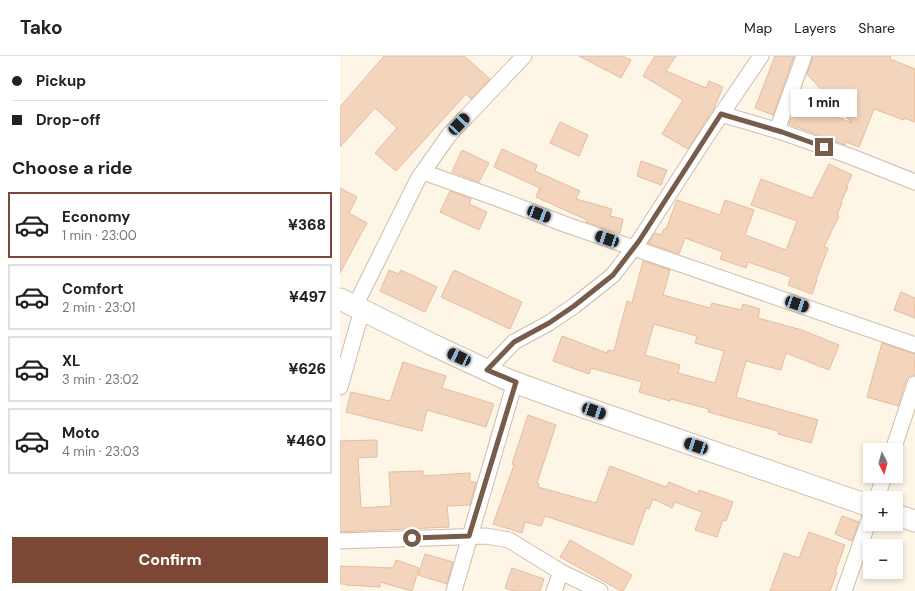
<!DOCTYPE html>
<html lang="en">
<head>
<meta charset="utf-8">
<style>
	:root { --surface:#fff; --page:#f6f6f6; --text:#222; --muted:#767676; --line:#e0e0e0; --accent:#7c4734 }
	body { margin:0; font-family:"DM Sans",sans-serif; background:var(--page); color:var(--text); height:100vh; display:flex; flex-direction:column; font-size:15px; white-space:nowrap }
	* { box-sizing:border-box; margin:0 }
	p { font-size:13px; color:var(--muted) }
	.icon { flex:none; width:22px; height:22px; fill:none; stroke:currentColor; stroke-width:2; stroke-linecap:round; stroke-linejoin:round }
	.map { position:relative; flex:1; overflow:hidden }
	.details { display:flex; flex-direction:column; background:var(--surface); width:340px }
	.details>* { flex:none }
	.banner { display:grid; align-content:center; height:88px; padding:0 12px; background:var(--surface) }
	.needle { width:26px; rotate:174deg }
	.controls { position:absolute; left:523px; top:387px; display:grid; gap:8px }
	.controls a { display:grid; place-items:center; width:40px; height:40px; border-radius:0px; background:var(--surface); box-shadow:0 2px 6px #0003; font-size:20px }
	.end { position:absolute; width:18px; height:18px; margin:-9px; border:5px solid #775c4a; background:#fff; box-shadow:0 0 0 2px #fff }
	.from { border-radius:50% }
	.bubble { position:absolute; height:28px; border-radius:0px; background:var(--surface); box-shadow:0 2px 6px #0003; font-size:13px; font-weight:800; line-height:28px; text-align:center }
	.car { position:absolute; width:12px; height:24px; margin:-12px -6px; border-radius:5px; box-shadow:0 0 3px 1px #0007; background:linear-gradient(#222 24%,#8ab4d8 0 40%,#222 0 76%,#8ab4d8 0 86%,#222 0) }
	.banner b { display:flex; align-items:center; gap:14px; height:38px; font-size:15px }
	.banner b+b { border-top:1px solid var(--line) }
	.banner i { width:10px; height:10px; background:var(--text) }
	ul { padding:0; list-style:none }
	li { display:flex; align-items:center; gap:12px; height:66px; margin:0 8px 6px; padding:0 4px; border:2px solid var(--line); border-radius:0px }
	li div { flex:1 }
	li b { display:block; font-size:15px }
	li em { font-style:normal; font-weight:800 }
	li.current { border-color:var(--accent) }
	li>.icon { width:36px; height:36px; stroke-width:1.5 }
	h2 { padding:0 12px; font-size:18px; line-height:48px }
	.action { display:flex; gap:8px; margin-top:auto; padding:8px 12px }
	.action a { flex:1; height:46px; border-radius:0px; background:var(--accent); color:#fff; font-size:16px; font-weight:800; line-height:46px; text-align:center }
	header { display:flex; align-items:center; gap:24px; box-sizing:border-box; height:56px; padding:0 20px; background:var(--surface); border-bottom:1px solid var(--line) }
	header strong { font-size:19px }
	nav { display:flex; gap:22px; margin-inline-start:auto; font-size:14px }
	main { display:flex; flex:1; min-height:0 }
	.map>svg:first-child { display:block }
</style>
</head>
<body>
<header>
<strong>Tako</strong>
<nav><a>Map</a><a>Layers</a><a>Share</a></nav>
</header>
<main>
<section class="details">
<div class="banner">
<b><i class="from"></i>Pickup</b>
<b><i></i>Drop-off</b>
</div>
<h2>Choose a ride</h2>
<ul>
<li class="current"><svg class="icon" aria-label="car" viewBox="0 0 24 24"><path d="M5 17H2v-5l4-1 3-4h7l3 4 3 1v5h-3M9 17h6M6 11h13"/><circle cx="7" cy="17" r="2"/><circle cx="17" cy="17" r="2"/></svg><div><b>Economy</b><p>1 min · 23:00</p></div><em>¥368</em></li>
<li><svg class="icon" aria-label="car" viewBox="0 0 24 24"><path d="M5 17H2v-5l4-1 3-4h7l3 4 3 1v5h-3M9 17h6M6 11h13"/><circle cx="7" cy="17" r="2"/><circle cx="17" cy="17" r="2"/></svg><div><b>Comfort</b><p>2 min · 23:01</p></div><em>¥497</em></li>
<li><svg class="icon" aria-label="car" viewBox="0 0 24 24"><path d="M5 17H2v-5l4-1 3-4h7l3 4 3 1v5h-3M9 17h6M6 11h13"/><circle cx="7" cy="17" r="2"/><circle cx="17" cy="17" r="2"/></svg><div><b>XL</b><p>3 min · 23:02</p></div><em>¥626</em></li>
<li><svg class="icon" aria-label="car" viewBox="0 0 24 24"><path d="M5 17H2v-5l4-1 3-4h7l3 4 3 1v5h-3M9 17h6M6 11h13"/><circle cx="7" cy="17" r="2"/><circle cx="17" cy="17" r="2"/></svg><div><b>Moto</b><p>4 min · 23:03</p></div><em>¥460</em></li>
</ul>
<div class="action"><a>Confirm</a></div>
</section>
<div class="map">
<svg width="575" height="535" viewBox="0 0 575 535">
	<rect width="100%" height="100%" fill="#fdf5e6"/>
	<g fill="#f3d5bd" stroke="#e6bc9d" fill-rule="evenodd">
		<path d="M44 0H124L150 23 131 43 126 38 56 115 35 97 57 72 35 52 0 91V51Z"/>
		<path d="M239 0H283L291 4 281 22Z"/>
		<path d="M315 0H336L326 15 366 32 369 25 383 31 374 52 348 93 322 78 343 44 303 20Z"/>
		<path d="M435 0H454L433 59 415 52Z"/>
		<path d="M473 0H551L550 3 575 13V66L564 62V64L534 53 519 91 506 86 505 89 449 68 457 45 512 67 467 18Z"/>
		<path d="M220 66 248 79 239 100 210 87Z"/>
		<path d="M162 93 197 109 195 115 240 135 236 143 272 153 270 160 283 163 280 177 246 166 247 164 196 141 199 133H202L154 111Z"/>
		<path d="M122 94 149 107 139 126 112 116Z"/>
		<path d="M301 105 327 114 321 129 297 120Z"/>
		<path d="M489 108 512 119 506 131H508L501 146 502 147 497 159 499 160 484 191 488 192 476 224H477L472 238 448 229 451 221 408 206 406 212 380 203 383 196 345 182 339 198 308 187 315 177 321 179 324 173H326L337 144 380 159 385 144 414 154 405 179 446 194 457 165 411 149 421 123 472 142Z"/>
		<path d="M0 132 17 141 9 157 27 167 0 217Z"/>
		<path d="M110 135 131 143 129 148 147 156 139 174 100 156Z"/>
		<path d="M303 205 330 214 323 239 370 252 372 247 401 254 403 248 420 253 418 262 462 274 499 289 489 314 446 297 441 314 406 305 396 341 478 364 471 387 438 378V375L368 356 369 353 331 343 330 345 299 336 302 326 251 312 249 318 213 305 222 280 267 297 268 294 274 295 287 245 292 247ZM314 268 357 280 355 287 384 295 375 327 338 317 340 309 305 299Z"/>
		<path d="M49 214 59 218 61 214 97 231 85 256 40 235Z"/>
		<path d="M114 214 182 246 170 273 101 241Z"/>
		<path d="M561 236 575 242V262L554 254Z"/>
		<path d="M542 287 575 298V319L567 321 558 350 527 341Z"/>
		<path d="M63 306 106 320 102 332 154 348 146 371 87 354 82 375 6 356 11 336 50 345Z"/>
		<path d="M188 359 216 369 197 427 199 428 198 431 256 447 270 410 326 431 329 426 358 438 359 434 393 446 386 465 383 464 377 481 355 474 362 456 335 446 332 452 313 443 309 453 306 452 293 489 205 460 201 470 185 466 182 477 153 468 174 409 172 408Z"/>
		<path d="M37 384V401L18 402 21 452 51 450 49 416 83 415V420L130 417V426H136V427L130 449 107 450 109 471 0 476V385Z"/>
		<path d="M502 460 519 466 512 485 495 478Z"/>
		<path d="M469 476 505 489 495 516H497L490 535H430L444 497 459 502Z"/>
		<path d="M230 484 292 519 283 535H281L220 501Z"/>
		<path d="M85 498 113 506 107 528 78 519Z"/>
		<path d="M56 504 79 512 72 535 40 526V531L6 529V528H0V510L53 512Z"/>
		<path d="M172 512 204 523 200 535H174L165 532Z"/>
	</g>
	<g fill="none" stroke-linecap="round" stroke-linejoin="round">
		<g stroke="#cfbdac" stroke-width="17">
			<g id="street">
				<path d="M381 58 442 76 512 101 575 126"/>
				<path d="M437 74 464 0"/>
				<path d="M83 116 156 142 227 169 575 289"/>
				<path d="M15 250 78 123 109 79 184 0"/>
				<path d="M147 314 174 286 209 267 234 250 273 219 299 185 368 78 421 0"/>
				<path d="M0 331 22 254"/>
				<path d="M553 394 575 328"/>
				<path d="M537 442 544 420"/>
				<path d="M0 485 146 480 169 484 221 516 260 535"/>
				<path d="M114 535 175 326"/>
				<path d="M214 535 221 516"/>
				<path d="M504 535 530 461"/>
			</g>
		</g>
		<g stroke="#d2bea9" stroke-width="23">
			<g id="secondary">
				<path d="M0 243 91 288 166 323 226 345 530 450"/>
				<path d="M556 459 575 465"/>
			</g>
		</g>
		<use href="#street" stroke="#fff" stroke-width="15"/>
		<use href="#secondary" stroke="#fff" stroke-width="21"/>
	</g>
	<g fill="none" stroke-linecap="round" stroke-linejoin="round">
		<path stroke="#775c4a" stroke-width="5" d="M72 482 129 480 176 326 147 314 174 286 209 267 234 250 273 219 299 185 381 58 442 76 484 91"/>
	</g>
</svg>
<div class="controls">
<a><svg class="needle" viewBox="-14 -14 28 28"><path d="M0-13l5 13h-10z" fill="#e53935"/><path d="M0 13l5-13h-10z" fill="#767676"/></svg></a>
<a>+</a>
<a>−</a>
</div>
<i class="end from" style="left:72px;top:482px"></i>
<i class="end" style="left:484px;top:91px"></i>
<div class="bubble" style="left:451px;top:33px;width:66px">1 min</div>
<i class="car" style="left:119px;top:68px;rotate:43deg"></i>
<i class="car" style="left:199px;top:158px;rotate:111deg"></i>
<i class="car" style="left:267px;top:183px;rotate:289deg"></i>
<i class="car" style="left:457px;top:248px;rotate:109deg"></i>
<i class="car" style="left:119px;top:301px;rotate:295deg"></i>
<i class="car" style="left:254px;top:355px;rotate:109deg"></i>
<i class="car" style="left:356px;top:390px;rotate:289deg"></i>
</div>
</main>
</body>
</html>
